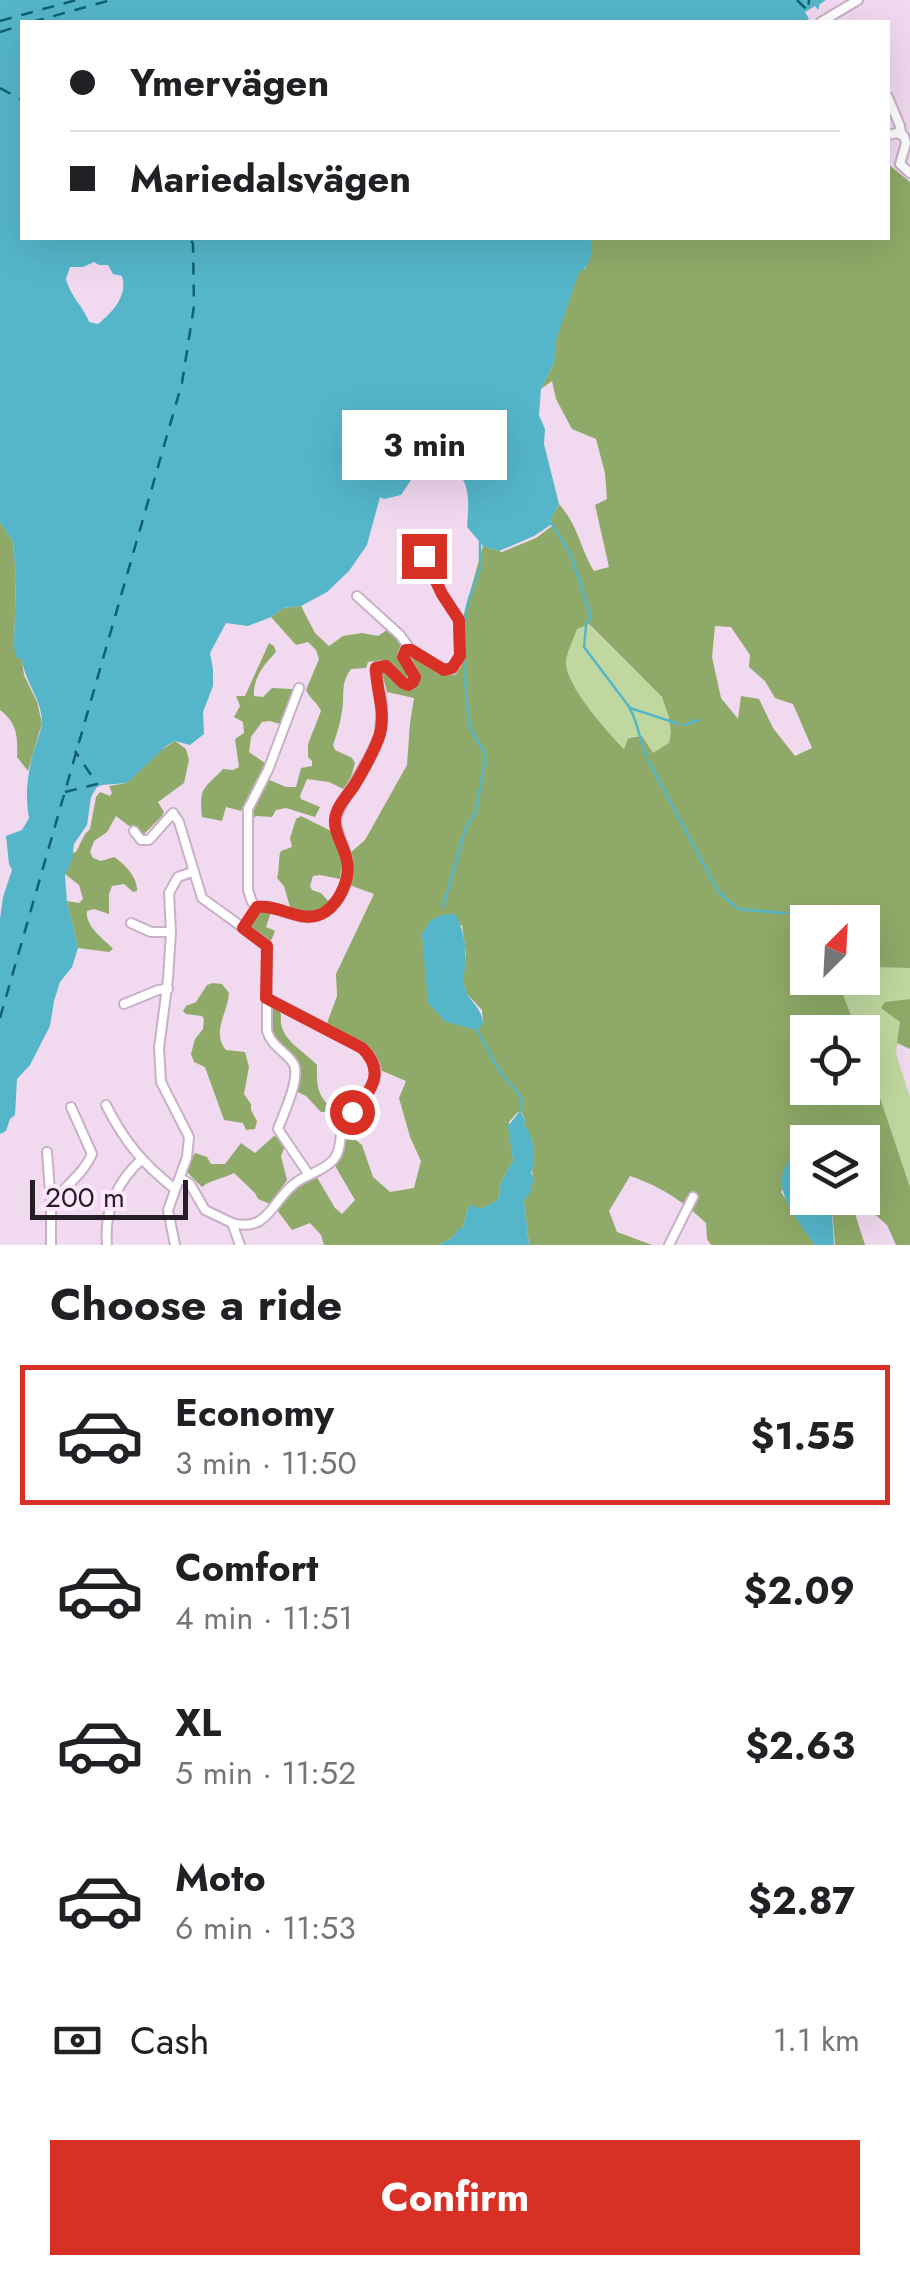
<!DOCTYPE html>
<html lang="en">
<head>
<meta charset="utf-8">
<style>
	:root { --surface:#fff; --page:#f6f6f6; --text:#202124; --muted:#757577; --line:#e0e0e0; --accent:#d93025 }
	body { margin:0; font-family:Jost,sans-serif; background:var(--page); color:var(--text); height:100vh; display:flex; flex-direction:column; font-size:38px; white-space:nowrap }
	* { box-sizing:border-box; margin:0 }
	p { font-size:32px; color:var(--muted) }
	.icon { flex:none; width:55px; height:55px; fill:none; stroke:currentColor; stroke-width:2; stroke-linecap:round; stroke-linejoin:round }
	.map { position:relative; height:1245px; overflow:hidden }
	.sheet { display:flex; flex-direction:column; background:var(--surface); flex:1 }
	.sheet>* { flex:none }
	.banner { position:absolute; left:20px; top:20px; width:870px; height:220px; border-radius:0px; box-shadow:0 10px 40px #0002; display:grid; align-content:center; height:220px; padding:0 50px; background:var(--surface) }
	.needle { width:65px; rotate:24deg }
	.controls { position:absolute; left:790px; top:905px; display:grid; gap:20px }
	.controls a { display:grid; place-items:center; width:90px; height:90px; border-radius:0px; background:var(--surface); box-shadow:0 10px 40px #0002; font-size:50px }
	.scale { position:absolute; left:30px; bottom:25px; width:158px; box-sizing:border-box; padding-left:10px; border:5px solid #261e26; border-top:0; font-size:28px; line-height:35px; white-space:nowrap; color:#261e26; -webkit-text-stroke:8px #fee6fe; paint-order:stroke }
	.end { position:absolute; width:45px; height:45px; margin:-22px; border:12px solid #d93025; background:#fff; box-shadow:0 0 0 5px #fff }
	.from { border-radius:50% }
	.bubble { position:absolute; height:70px; border-radius:0px; background:var(--surface); box-shadow:0 10px 40px #0002; font-size:32px; font-weight:700; line-height:70px; text-align:center }
	.banner b { display:flex; align-items:center; gap:35px; height:95px; font-size:38px }
	.banner b+b { border-top:2px solid var(--line) }
	.banner i { width:25px; height:25px; background:var(--text) }
	ul { padding:0; list-style:none }
	li { display:flex; align-items:center; gap:30px; height:140px; margin:0 20px 15px; padding:0 30px; border:5px solid transparent; border-radius:0px }
	li div { flex:1 }
	li b { display:block; font-size:38px }
	li em { font-style:normal; font-weight:700 }
	li.on { border-color:var(--accent) }
	li>.icon { width:90px; height:90px; stroke-width:1.5 }
	h2 { padding:0 50px; font-size:45px; line-height:120px }
	.pay { display:flex; align-items:center; gap:25px; height:110px; padding:0 50px; font-size:38px }
	.pay p { margin-inline-start:auto }
	.action { display:flex; gap:20px; margin-top:auto; padding:20px 50px }
	.action a { flex:1; height:115px; border-radius:0px; background:var(--accent); color:#fff; font-size:40px; font-weight:700; line-height:115px; text-align:center }
	.map>svg:first-child { display:block }
</style>
</head>
<body>
<div class="map">
<svg width="910" height="1245" viewBox="0 0 910 1245">
	<rect width="100%" height="100%" fill="#f1d9f0"/>
	<g fill="#c0d8a0">
		<path d="M588 624 662 697 669 718 672 733 670 743 653 754 642 736 628 737 624 749C608 733 564 685 566 661 566 651 574 638 577 629Z"/>
		<path d="M863 967 910 968V999L885 1002 900 1022 896 1054 910 1097V1187L863 1047 862 1032H857L837 978H862Z"/>
	</g>
	<g fill="#8faa68" fill-rule="evenodd">
		<path d="M888 164 910 182V968L863 967 862 922H808V978H837L857 1032H808V1088H862L863 1047 910 1187V1245H896L887 1225 871 1211 868 1197C880 1178 881 1167 875 1146L863 1155 862 1142H808L807 1155 805 1154 781 1192 815 1245H711L707 1239 706 1223C681 1200 662 1187 630 1176L609 1211 617 1232 652 1245H529L524 1201 533 1179C529 1160 541 1146 524 1127L525 1120 522 1113 518 1112 509 1122 513 1161 501 1182 498 1200 481 1209 468 1207 463 1227 458 1230 452 1238 438 1245H324L321 1235 310 1223 292 1230 277 1210 293 1188 315 1174 335 1208 342 1214 355 1200 334 1164 340 1157 345 1131 362 1145 373 1177 390 1192 414 1188 421 1161 410 1137 399 1098 406 1081 380 1070 369 1049 326 1026 337 996 336 974 374 894 347 884 349 854 365 840 407 765 410 723 414 698 387 692 382 673 386 670 402 687 408 688 416 683 418 677 407 655 411 654 445 673 455 675 462 665 463 617 483 546 502 552 536 538 552 526 551 519 559 504C579 527 579 546 594 571L609 567 595 505 607 499 605 473 596 439 572 429 556 399 552 381 541 389 554 363 555 340 579 271 585 269 591 239 888 238ZM589 624 662 697 669 718 671 733 669 743 653 753 642 736 628 738 624 749C607 732 564 684 566 661 567 651 574 639 577 629ZM715 626 731 627 750 655 749 667 765 681 775 698 793 704 812 748 795 756 773 728 759 699 741 696 738 719 721 698 712 657ZM462 925 466 953 463 980 466 993 482 1010 483 1023 424 951 422 934Z"/>
		<path d="M0 522 13 542 16 576 14 647 22 660 24 675 37 702 42 723 28 771 17 757C18 736 17 723 0 710Z"/>
		<path d="M301 606 315 633 329 646 343 636 362 633 378 636 387 630 402 645C392 661 405 663 409 677L406 682C394 671 385 659 368 662L366 668 351 669C342 682 344 688 343 702 342 717 338 731 333 745L335 750 352 758 355 763 350 780 343 789 329 782 307 779 300 796 301 799 320 807 315 817 286 808 276 810 272 817 256 816 252 819C250 804 260 792 267 779L286 787H296L301 768 312 766V761L308 757V744L321 711C317 702 310 699 306 690L319 659 316 650 308 642 296 645 271 617 283 608Z"/>
		<path d="M269 643 274 646 276 652C264 665 253 677 254 696L263 697 272 688 292 689V695L280 724 270 721 262 722 251 737 249 752 265 763 241 811 226 807 222 821 202 817C199 787 203 790 223 769L233 770 239 767 235 739 244 733 243 722 234 717 240 706 236 696H245Z"/>
		<path d="M175 741 186 749 189 760 184 783 158 802 164 812 162 816 143 835 138 834 134 827 129 826 116 816 107 832 94 841 90 852 93 858 101 861 114 857C125 864 138 878 137 891L133 892 124 884 112 886 109 894V914L94 909 87 911C85 927 104 939 113 949L109 952 78 948 67 901 79 903 83 899 79 885 65 874 72 860V853L76 852 85 834 90 829 96 797 100 792 110 796 112 793 109 786 127 783 158 752Z"/>
		<path d="M301 816 333 832 342 861 340 879 320 875 313 876 310 886 312 890 321 893 329 902 312 914 298 912 290 907 284 886 277 878C280 869 278 855 281 851L292 847 290 838 296 819Z"/>
		<path d="M272 909 266 927 275 931 271 941 249 927 258 910Z"/>
		<path d="M213 983 222 984 229 993C228 1013 211 1031 226 1050L245 1052 249 1067 244 1094 251 1104V1110L257 1121 255 1129 246 1130 243 1123 224 1120 205 1067 194 1062 191 1054 195 1039 203 1029 204 1019 202 1016 186 1014 183 1011 186 1006 196 1002 207 985Z"/>
		<path d="M910 999V1049L897 1043 900 1022 881 1008 885 1002Z"/>
		<path d="M271 1006 279 1008 281 1016C278 1039 303 1050 317 1065 317 1085 316 1093 331 1108L326 1112H321L306 1096 294 1090 298 1067C281 1042 264 1043 271 1006Z"/>
		<path d="M274 1136 278 1137 285 1146 281 1156 287 1180 270 1204 258 1199 255 1193 234 1173C223 1179 212 1179 202 1187L188 1173 186 1168 195 1153 207 1157 211 1164H225L241 1143 255 1153Z"/>
		<path d="M831 1198H850L865 1245H835Z"/>
	</g>
	<g fill="#55b6ca" fill-rule="evenodd">
		<path d="M0 0H826L820 4 818 10 815 6 805 12 809 19 804 22H22V238H593C590 250 594 265 579 272L556 340 554 363 541 389 539 415 545 429 544 444 559 504 551 519 552 524 534 536 499 551 483 546 467 527C468 513 470 498 465 484 460 471 453 472 449 454L439 452 425 471 415 474 401 495 384 499 380 497 367 545 349 571 327 592 301 606 283 608 271 617 248 626 226 623 210 653 213 669V686L203 712 204 734 190 745 175 741 166 746 127 783 102 785 97 787 91 797 87 825 74 844 72 860 65 875 67 901 78 948 72 967 60 982 54 1001 50 1026 30 1065 17 1079 15 1115 10 1119 6 1131 0 1134V919L3 897 12 870 9 864 6 836 22 830 29 818C25 796 27 776 33 754 36 744 41 732 42 722 42 700 25 682 22 660L16 657 14 647 16 576 13 542 0 522ZM94 262 99 265H108L113 274 122 276C128 295 113 312 98 324L89 322C83 306 70 296 66 279L70 267H83Z"/>
		<path d="M455 914C463 928 467 946 465 963 465 972 462 978 465 988 469 1003 481 1005 483 1023L477 1030 446 1022 428 1003 422 934 431 920 442 915Z"/>
		<path d="M520 1111 525 1120 524 1127H527C534 1142 537 1158 531 1173L534 1178 530 1193 524 1200 529 1245H438L452 1238 458 1229 463 1227 468 1207 472 1205 481 1209 498 1200 501 1182 513 1161 508 1126Z"/>
		<path d="M797 1153 807 1155 808 1198H831L834 1245H815C796 1217 762 1181 797 1153Z"/>
	</g>
	<g fill="none" stroke-linecap="round" stroke-linejoin="round">
		<g stroke="#55b6ca" stroke-width="2.5">
			<path d="M552 524 571 555 591 617 586 624"/>
			<path d="M480 542V559"/>
			<path d="M586 626 584 647 630 708 679 724"/>
			<path d="M630 709C639 724 639 741 647 757"/>
			<path d="M468 710C464 676 462 641 467 607 469 592 480 578 481 562"/>
			<path d="M468 712 470 728 485 754V763"/>
			<path d="M684 725 699 720"/>
			<path d="M648 760 718 891 738 909 783 913"/>
			<path d="M443 907 466 827 476 812 484 765"/>
			<path d="M786 913 806 912"/>
			<path d="M477 1030 499 1070 522 1098 520 1111"/>
		</g>
		<g stroke="#0f616f" stroke-width="2.5" stroke-dasharray="12 10" stroke-linecap="butt">
			<path d="M797 0 808 11 809 0"/>
			<path d="M0 21 76 0"/>
			<path d="M32 22 111 0"/>
			<path d="M0 32 22 25"/>
			<path d="M0 88 22 100"/>
			<path d="M65 792 97 784 75 751"/>
			<path d="M0 1018 182 383 194 306 193 244 190 238"/>
		</g>
		<g stroke="#c8b1c8" stroke-width="12">
			<g id="minor">
				<path d="M821 22 858 0"/>
				<path d="M888 97 900 126 901 134"/>
				<path d="M888 135 897 133 904 136 906 143 900 164 910 173"/>
				<path d="M357 596 400 635 410 649 441 669H452L460 656 459 620 442 594 425 556"/>
				<path d="M134 831 141 840H149L173 813 179 822 202 898 267 945V1031C272 1047 284 1050 293 1063 302 1076 283 1115 278 1129L309 1175"/>
				<path d="M257 907C275 905 288 915 305 917 329 920 349 889 348 867 348 851 337 836 335 820L343 802 370 756 380 734 382 704 375 670 379 666H386L403 683 411 684 414 675 403 655 405 650 410 649"/>
				<path d="M131 923 151 932H171"/>
				<path d="M243 928 257 907 252 902 248 890V809L268 770 299 688"/>
				<path d="M124 1004 158 990 168 989"/>
				<path d="M106 1105C124 1141 143 1164 175 1189"/>
				<path d="M47 1152 51 1205V1245"/>
				<path d="M179 1181 182 1179 190 1184 205 1210 232 1223 240 1245"/>
				<path d="M51 1205C64 1186 83 1175 92 1154L71 1107"/>
				<path d="M232 1223C268 1233 272 1201 294 1184 306 1174 325 1171 334 1159 343 1148 338 1133 345 1121 359 1096 395 1077 362 1048L266 998"/>
				<path d="M107 1245C104 1210 116 1183 141 1160"/>
				<path d="M175 1245 168 1210 187 1157 189 1137 161 1082 159 1048 168 979 171 932 169 893 178 877 192 872"/>
				<path d="M669 1245 693 1197"/>
			</g>
		</g>
		<use href="#minor" stroke="#fff" stroke-width="8"/>
	</g>
	<g fill="none" stroke-linecap="round" stroke-linejoin="round">
		<path stroke="#d93025" stroke-width="12" d="M352 1112C372 1091 386 1071 362 1048L266 998 267 946 243 928 257 907C281 904 303 926 325 912 341 901 352 876 346 857 343 845 334 832 335 820 336 807 347 796 354 786 363 771 373 754 379 737 387 713 376 692 376 668L386 666 403 683 408 685 413 682 415 677 403 657 406 650H411L444 670 452 668 460 656 459 620 442 594 424 556"/>
	</g>
</svg>
<div class="controls">
<a><svg class="needle" viewBox="-14 -14 28 28"><path d="M0-13l5 13h-10z" fill="#e53935"/><path d="M0 13l5-13h-10z" fill="#757577"/></svg></a>
<a><svg class="icon" aria-label="locate" viewBox="0 0 24 24"><circle cx="12" cy="12" r="6"/><path d="M12 2v4M12 18v4M2 12h4M18 12h4"/></svg></a>
<a><svg class="icon" aria-label="layers" viewBox="0 0 24 24"><path d="M12 4l9 5-9 5-9-5zM3 14l9 5 9-5"/></svg></a>
</div>
<div class="scale">200 m</div>
<i class="end from" style="left:352px;top:1112px"></i>
<i class="end" style="left:424px;top:556px"></i>
<div class="bubble" style="left:342px;top:410px;width:165px">3 min</div>
<div class="banner">
<b><i class="from"></i>Ymervägen</b>
<b><i></i>Mariedalsvägen</b>
</div>
</div>
<section class="sheet">
<h2>Choose a ride</h2>
<ul>
<li class="on"><svg class="icon" aria-label="car" viewBox="0 0 24 24"><path d="M5 17H2v-5l4-1 3-4h7l3 4 3 1v5h-3M9 17h6M6 11h13"/><circle cx="7" cy="17" r="2"/><circle cx="17" cy="17" r="2"/></svg><div><b>Economy</b><p>3 min · 11:50</p></div><em>$1.55</em></li>
<li><svg class="icon" aria-label="car" viewBox="0 0 24 24"><path d="M5 17H2v-5l4-1 3-4h7l3 4 3 1v5h-3M9 17h6M6 11h13"/><circle cx="7" cy="17" r="2"/><circle cx="17" cy="17" r="2"/></svg><div><b>Comfort</b><p>4 min · 11:51</p></div><em>$2.09</em></li>
<li><svg class="icon" aria-label="car" viewBox="0 0 24 24"><path d="M5 17H2v-5l4-1 3-4h7l3 4 3 1v5h-3M9 17h6M6 11h13"/><circle cx="7" cy="17" r="2"/><circle cx="17" cy="17" r="2"/></svg><div><b>XL</b><p>5 min · 11:52</p></div><em>$2.63</em></li>
<li><svg class="icon" aria-label="car" viewBox="0 0 24 24"><path d="M5 17H2v-5l4-1 3-4h7l3 4 3 1v5h-3M9 17h6M6 11h13"/><circle cx="7" cy="17" r="2"/><circle cx="17" cy="17" r="2"/></svg><div><b>Moto</b><p>6 min · 11:53</p></div><em>$2.87</em></li>
</ul>
<div class="pay"><svg class="icon" aria-label="cash" viewBox="0 0 24 24"><path d="M3 7h18v10H3z"/><circle cx="12" cy="12" r="2"/></svg>Cash<p>1.1 km</p></div>
<div class="action"><a>Confirm</a></div>
</section>
</body>
</html>
